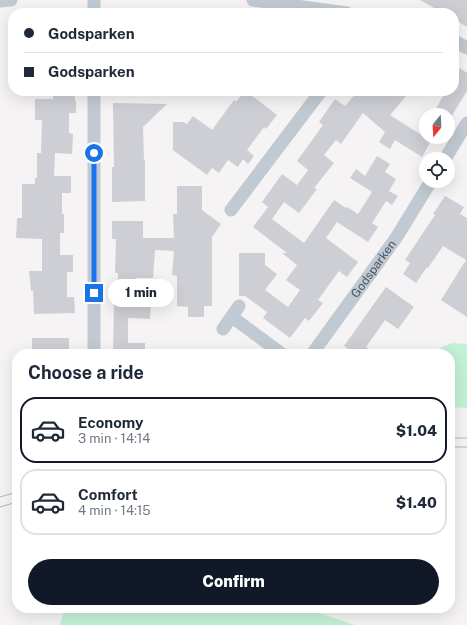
<!DOCTYPE html>
<html lang="en">
<head>
<meta charset="utf-8">
<style>
	:root { --surface:#fff; --page:#f2f2f3; --text:#1f2937; --muted:#747a83; --line:#e0e1e3; --accent:#111827 }
	body { margin:0; font-family:"Public Sans",sans-serif; background:var(--page); color:var(--text); height:100vh; display:flex; flex-direction:column; font-size:15px; white-space:nowrap }
	* { box-sizing:border-box; margin:0 }
	p { font-size:13px; color:var(--muted) }
	.icon { flex:none; width:22px; height:22px; fill:none; stroke:currentColor; stroke-width:2; stroke-linecap:round; stroke-linejoin:round }
	.map { position:relative; flex:1; overflow:hidden }
	.panel { position:absolute; left:12px; top:349px; width:443px; height:264px; display:flex; flex-direction:column; background:var(--surface); border-radius:16px; box-shadow:0 4px 16px #0002 }
	.panel>* { flex:none }
	.guide { position:absolute; left:8px; top:8px; width:451px; height:88px; border-radius:16px; box-shadow:0 4px 16px #0002; display:grid; align-content:center; height:88px; padding:0 16px; background:var(--surface) }
	.needle { width:26px; rotate:198deg }
	.fabs { position:absolute; left:419px; top:108px; display:grid; gap:8px }
	.fabs a { display:grid; place-items:center; width:36px; height:36px; border-radius:50%; background:var(--surface); box-shadow:0 4px 16px #0002; font-size:20px }
	.end { position:absolute; width:18px; height:18px; margin:-9px; border:5px solid #1a73e8; background:#fff; box-shadow:0 0 0 2px #fff }
	.from { border-radius:50% }
	.bubble { position:absolute; height:28px; border-radius:14px; background:var(--surface); box-shadow:0 4px 16px #0002; font-size:13px; font-weight:800; line-height:28px; text-align:center }
	.guide b { display:flex; align-items:center; gap:14px; height:38px; font-size:15px }
	.guide b+b { border-top:1px solid var(--line) }
	.guide i { width:10px; height:10px; background:var(--text) }
	ul { padding:0; list-style:none }
	li { display:flex; align-items:center; gap:12px; height:66px; margin:0 8px 6px; padding:0 8px; border:2px solid var(--line); border-radius:16px }
	li div { flex:1 }
	li b { display:block; font-size:15px }
	li em { font-style:normal; font-weight:800 }
	li.on { border-color:var(--accent) }
	li>.icon { width:36px; height:36px; stroke-width:1.5 }
	h2 { padding:0 16px; font-size:18px; line-height:48px }
	.button { display:flex; gap:8px; margin-top:auto; padding:8px 16px }
	.button a { flex:1; height:46px; border-radius:24px; background:var(--accent); color:#fff; font-size:16px; font-weight:800; line-height:46px; text-align:center }
	.map>svg:first-child { display:block }
</style>
</head>
<body>
<div class="map">
<svg width="467" height="625" viewBox="0 0 467 625">
	<rect width="100%" height="100%" fill="#f5f3f3"/>
	<g fill="#c3f1d5">
		<path d="M452 343 467 344V408L450 407V354H433L442 347Z"/>
		<path d="M65 608H304L355 625H60Z"/>
	</g>
	<g fill="#cdcfd5">
		<path d="M420 0H467V27L454 19V13H443Z"/>
		<path d="M460 68 467 73V91L448 122V115H439L434 112 446 91H454V78Z"/>
		<path d="M358 91H410L390 115 431 141 422 157 395 140 390 149 379 142 385 132 363 113 341 144 336 140 324 155 334 163 314 188 317 189 299 213 284 202 272 219 304 243 334 200 346 208 347 207 358 214 372 192 350 178 356 169 365 176 377 156 390 164 385 172 396 179 389 191 398 196 392 205 386 201 372 223 378 227 368 242 337 222 326 238 358 262 347 277 339 271 318 300 323 303 309 321 305 318 290 338 263 318 267 312 245 296H239V253H265V265L277 274 265 290 288 307 300 290 286 280 297 265 282 253H287L253 227 268 207 262 202 282 174 297 185 308 170 297 161 323 125 319 122 335 99 345 106Z"/>
		<path d="M244 92 246 94 247 92 277 115 266 129 264 127 247 150 254 156 248 164 243 159 238 167 228 160 219 173 212 168 207 175 173 150V122H183L187 124 193 116 212 130 234 100 236 102Z"/>
		<path d="M53 94H75V101H76V113H69V133L73 134 72 154 55 153 54 176H71V193H62V214H64V233H60V255H73V272H67V297H74L75 313 34 314 33 290 31 291 29 271H42V239L16 238 17 218H22V184H35V178H37V153H41L42 120H35V99H53Z"/>
		<path d="M113 103 167 104 143 127 144 160H145V201L112 202V167H114Z"/>
		<path d="M177 186H202V210L221 224 212 237V306H204V317H188V307L177 306V276L172 275 174 251 155 250 153 278H136L135 299 151 300 150 319 128 318V343H145V354H113L114 300H117L118 273H115L116 239H112V221H143V238H174L173 214H177Z"/>
		<path d="M445 196 464 207 460 214 467 218V317L441 300 466 260 443 246 428 268 427 267 416 283 403 274 410 263 405 260 435 215 433 214Z"/>
		<path d="M386 287 414 307 398 329 385 320 366 347 376 354H355L344 346Z"/>
		<rect x="32" y="338" width="37" height="16"/>
	</g>
	<g fill="none" stroke-linecap="round" stroke-linejoin="round">
		<g stroke="#c1cad2" stroke-width="13">
			<path d="M94 0V13"/>
			<path d="M253 0 347 13"/>
			<path d="M0 1 11 0"/>
			<path d="M454 41 467 48"/>
			<path d="M445 159 467 123"/>
			<path d="M231 210 321 91"/>
			<path d="M232 317 282 354"/>
			<path d="M223 329 239 306"/>
			<path d="M94 354V91"/>
			<path id="s1" d="M312 354 396 238 431 181"/>
		</g>
		<g stroke="#b5b8bd" stroke-width="1">
			<path d="M450 438H467"/>
			<path d="M450 447H467"/>
			<path d="M0 497 17 492"/>
			<path d="M0 507 17 502"/>
		</g>
	</g>
	<g fill="none" stroke-linecap="round" stroke-linejoin="round">
		<path stroke="#1a73e8" stroke-width="5" d="M94 153V293"/>
	</g>
	<g text-anchor="middle" dominant-baseline="central" stroke-width="3" stroke-linejoin="round" paint-order="stroke">
		<g font-size="12" fill="#4a5661" stroke="#fff">
			<text stroke="none"><textPath href="#s1" startOffset="105">Godsparken</textPath></text>
		</g>
	</g>
</svg>
<div class="fabs">
<a><svg class="needle" viewBox="-14 -14 28 28"><path d="M0-13l5 13h-10z" fill="#e53935"/><path d="M0 13l5-13h-10z" fill="#747a83"/></svg></a>
<a><svg class="icon" aria-label="locate" viewBox="0 0 24 24"><circle cx="12" cy="12" r="6"/><path d="M12 2v4M12 18v4M2 12h4M18 12h4"/></svg></a>
</div>
<i class="end from" style="left:94px;top:153px"></i>
<i class="end" style="left:94px;top:293px"></i>
<div class="bubble" style="left:108px;top:279px;width:66px">1 min</div>
<div class="guide">
<b><i class="from"></i>Godsparken</b>
<b><i></i>Godsparken</b>
</div>
<section class="panel">
<h2>Choose a ride</h2>
<ul>
<li class="on"><svg class="icon" aria-label="car" viewBox="0 0 24 24"><path d="M5 17H2v-5l4-1 3-4h7l3 4 3 1v5h-3M9 17h6M6 11h13"/><circle cx="7" cy="17" r="2"/><circle cx="17" cy="17" r="2"/></svg><div><b>Economy</b><p>3 min · 14:14</p></div><em>$1.04</em></li>
<li><svg class="icon" aria-label="car" viewBox="0 0 24 24"><path d="M5 17H2v-5l4-1 3-4h7l3 4 3 1v5h-3M9 17h6M6 11h13"/><circle cx="7" cy="17" r="2"/><circle cx="17" cy="17" r="2"/></svg><div><b>Comfort</b><p>4 min · 14:15</p></div><em>$1.40</em></li>
</ul>
<div class="button"><a>Confirm</a></div>
</section>
</div>
</body>
</html>
